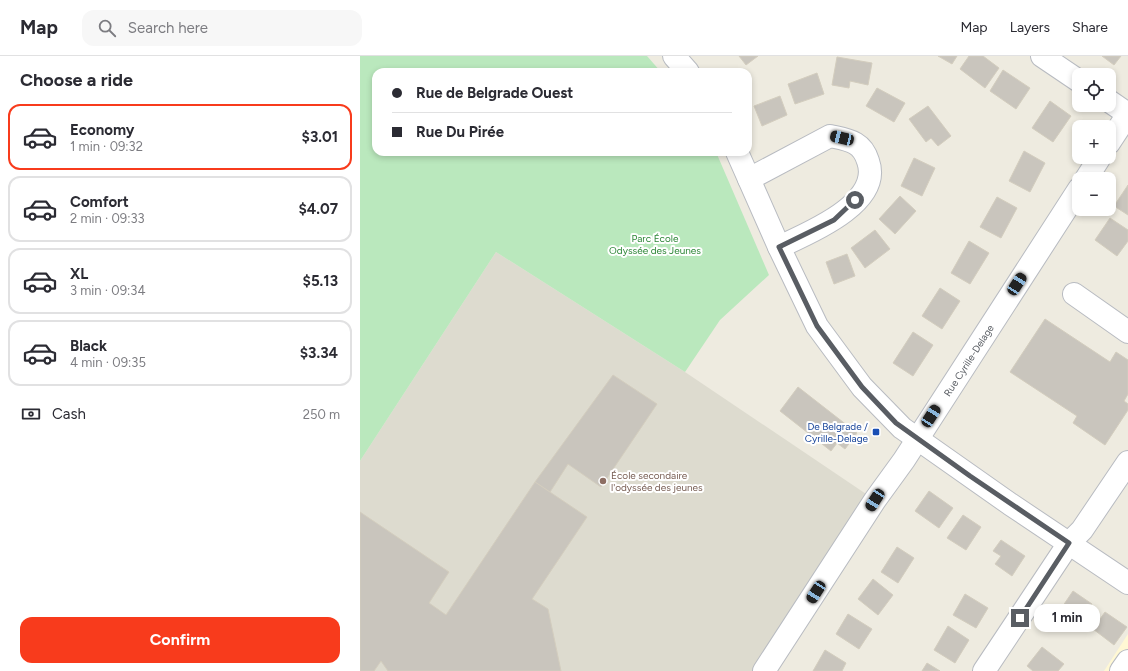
<!DOCTYPE html>
<html lang="en">
<head>
<meta charset="utf-8">
<style>
	:root { --surface:#fff; --page:#f7f7f7; --text:#2b2b33; --muted:#7c7c81; --line:#e1e1e2; --accent:#f83b1c }
	body { margin:0; font-family:Figtree,sans-serif; background:var(--page); color:var(--text); height:100vh; display:flex; flex-direction:column; font-size:15px; white-space:nowrap }
	* { box-sizing:border-box; margin:0 }
	p { font-size:13px; color:var(--muted) }
	.icon { flex:none; width:22px; height:22px; fill:none; stroke:currentColor; stroke-width:2; stroke-linecap:round; stroke-linejoin:round }
	.map { position:relative; flex:1; overflow:hidden }
	.side { display:flex; flex-direction:column; background:var(--surface); width:360px }
	.side>* { flex:none }
	.banner { position:absolute; left:12px; top:12px; width:380px; height:88px; border-radius:12px; box-shadow:0 2px 6px #0003; display:grid; align-content:center; height:88px; padding:0 20px; background:var(--surface) }
	.buttons { position:absolute; left:712px; top:12px; display:grid; gap:8px }
	.buttons a { display:grid; place-items:center; width:44px; height:44px; border-radius:8px; background:var(--surface); box-shadow:0 2px 6px #0003; font-size:20px }
	.end { position:absolute; width:18px; height:18px; margin:-9px; border:5px solid #595d63; background:#fff; box-shadow:0 0 0 2px #fff }
	.from { border-radius:50% }
	.bubble { position:absolute; height:28px; border-radius:12px; background:var(--surface); box-shadow:0 2px 6px #0003; font-size:13px; font-weight:700; line-height:28px; text-align:center }
	.car { position:absolute; width:12px; height:24px; margin:-12px -6px; border-radius:5px; box-shadow:0 0 3px 1px #0007; background:linear-gradient(#222 24%,#8ab4d8 0 40%,#222 0 76%,#8ab4d8 0 86%,#222 0) }
	.banner b { display:flex; align-items:center; gap:14px; height:38px; font-size:15px }
	.banner b+b { border-top:1px solid var(--line) }
	.banner i { width:10px; height:10px; background:var(--text) }
	ul { padding:0; list-style:none }
	li { display:flex; align-items:center; gap:12px; height:66px; margin:0 8px 6px; padding:0 12px; border:2px solid var(--line); border-radius:12px }
	li div { flex:1 }
	li b { display:block; font-size:15px }
	li em { font-style:normal; font-weight:700 }
	li.current { border-color:var(--accent) }
	li>.icon { width:36px; height:36px; stroke-width:1.5 }
	h2 { padding:0 20px; font-size:18px; line-height:48px }
	.pay { display:flex; align-items:center; gap:10px; height:44px; padding:0 20px; font-size:15px }
	.pay p { margin-inline-start:auto }
	.cta { display:flex; gap:8px; margin-top:auto; padding:8px 20px }
	.cta a { flex:1; height:46px; border-radius:12px; background:var(--accent); color:#fff; font-size:16px; font-weight:700; line-height:46px; text-align:center }
	header { display:flex; align-items:center; gap:24px; box-sizing:border-box; height:56px; padding:0 20px; background:var(--surface); border-bottom:1px solid var(--line) }
	header strong { font-size:19px }
	nav { display:flex; gap:22px; margin-inline-start:auto; font-size:14px }
	.search { width:280px; height:36px; background:var(--page); display:flex; align-items:center; gap:10px; box-sizing:border-box; padding:0 14px; border-radius:12px; color:var(--muted); font-size:15px }
	main { display:flex; flex:1; min-height:0 }
	.map>svg:first-child { display:block }
</style>
</head>
<body>
<header>
<strong>Map</strong>
<div class="search"><svg class="icon" aria-label="search" viewBox="0 0 24 24"><circle cx="10" cy="10" r="6"/><path d="M15 15l6 6"/></svg>Search here</div>
<nav><a>Map</a><a>Layers</a><a>Share</a></nav>
</header>
<main>
<section class="side">
<h2>Choose a ride</h2>
<ul>
<li class="current"><svg class="icon" aria-label="car" viewBox="0 0 24 24"><path d="M5 17H2v-5l4-1 3-4h7l3 4 3 1v5h-3M9 17h6M6 11h13"/><circle cx="7" cy="17" r="2"/><circle cx="17" cy="17" r="2"/></svg><div><b>Economy</b><p>1 min · 09:32</p></div><em>$3.01</em></li>
<li><svg class="icon" aria-label="car" viewBox="0 0 24 24"><path d="M5 17H2v-5l4-1 3-4h7l3 4 3 1v5h-3M9 17h6M6 11h13"/><circle cx="7" cy="17" r="2"/><circle cx="17" cy="17" r="2"/></svg><div><b>Comfort</b><p>2 min · 09:33</p></div><em>$4.07</em></li>
<li><svg class="icon" aria-label="car" viewBox="0 0 24 24"><path d="M5 17H2v-5l4-1 3-4h7l3 4 3 1v5h-3M9 17h6M6 11h13"/><circle cx="7" cy="17" r="2"/><circle cx="17" cy="17" r="2"/></svg><div><b>XL</b><p>3 min · 09:34</p></div><em>$5.13</em></li>
<li><svg class="icon" aria-label="car" viewBox="0 0 24 24"><path d="M5 17H2v-5l4-1 3-4h7l3 4 3 1v5h-3M9 17h6M6 11h13"/><circle cx="7" cy="17" r="2"/><circle cx="17" cy="17" r="2"/></svg><div><b>Black</b><p>4 min · 09:35</p></div><em>$3.34</em></li>
</ul>
<div class="pay"><svg class="icon" aria-label="cash" viewBox="0 0 24 24"><path d="M3 7h18v10H3z"/><circle cx="12" cy="12" r="2"/></svg>Cash<p>250 m</p></div>
<div class="cta"><a>Confirm</a></div>
</section>
<div class="map">
<svg width="768" height="615" viewBox="0 0 768 615">
	<rect width="100%" height="100%" fill="#eeebe0"/>
	<path fill="#fff8d4" d="M768 578V615H744Z"/>
	<path fill="#dddbcf" d="M136 196 325 316 515 444 404 615H0V405Z"/>
	<path fill="#bae8bd" d="M0 0H287L301 16H16V96H356L409 219 360 264 325 316 136 196 0 405Z"/>
	<g fill="#c9c5bd" stroke="#d3cdbe">
		<path d="M379 0H398L386 9Z"/>
		<path d="M578 0H597L592 8Z"/>
		<path d="M609 0H623L639 12 625 32 600 13Z"/>
		<path d="M742 0H761L754 9Z"/>
		<path d="M477 1 512 7 508 29 490 25 489 32 472 29Z"/>
		<path d="M643 14 670 32 656 53 630 35Z"/>
		<path d="M457 17 464 38 435 48 428 28Z"/>
		<path d="M517 32 545 47 534 66 506 50Z"/>
		<path d="M420 40 427 59 402 70 394 50Z"/>
		<path d="M690 45 711 60 693 86 672 72Z"/>
		<path d="M568 50 591 80 578 90 571 82 566 86 549 63Z"/>
		<path d="M664 95 685 107 670 136 649 125Z"/>
		<path d="M554 102 575 112 562 140 541 130Z"/>
		<path d="M768 129V159L754 150Z"/>
		<path d="M540 140 556 155 535 178 519 163Z"/>
		<path d="M637 141 657 152 641 182 620 171Z"/>
		<path d="M750 162 768 174V185L757 200 735 184Z"/>
		<path d="M515 174 530 193 505 212 491 192Z"/>
		<path d="M609 185 629 197 610 228 591 217Z"/>
		<path d="M487 198 495 220 474 228 466 206Z"/>
		<path d="M580 232 600 245 582 273 562 260Z"/>
		<path d="M685 263 750 306 756 296 768 304V338L764 345 768 348V354L745 389 713 367 717 360 650 316Z"/>
		<path d="M553 276 573 289 553 320 533 307Z"/>
		<path d="M253 319 297 348 241 431 208 408 190 436 175 426Z"/>
		<path d="M438 331 497 377 485 393 477 387 471 395 420 355Z"/>
		<path d="M175 426 227 461 172 543 188 553 201 615H28L21 605 14 615H0V456L89 516 69 547 86 559Z"/>
		<path d="M569 435 593 452 579 472 555 455Z"/>
		<path d="M603 459 621 471 606 494 587 482Z"/>
		<path d="M641 484 665 500 652 520 635 508 641 500 633 495Z"/>
		<path d="M537 491 554 502 538 527 521 516Z"/>
		<path d="M513 523 533 539 518 559 498 543Z"/>
		<path d="M713 535 732 548 717 570 698 557Z"/>
		<path d="M605 538 628 552 616 572 593 559Z"/>
		<path d="M745 556 767 571 754 589 733 573Z"/>
		<path d="M488 558 512 573 499 593 476 578Z"/>
		<path d="M588 570 609 584 595 607 574 594Z"/>
		<path d="M682 591 704 608 698 615H673L667 610Z"/>
		<path d="M465 594 486 607 482 615H453Z"/>
		<path d="M567 607 580 615H562Z"/>
	</g>
	<g fill="none" stroke-linecap="round" stroke-linejoin="round">
		<g stroke="#b8bbc1" stroke-width="24">
			<g id="minor">
				<path d="M314 0 328 16"/>
				<path d="M682 0 719 25"/>
				<path d="M749 45 768 58"/>
				<path d="M749 87 768 58"/>
				<path d="M377 96 419 191 457 270 502 331 542 372 650 448 768 527"/>
				<path d="M389 123 470 80C488 84 502 85 508 105 523 147 449 177 419 191"/>
				<path d="M726 123 740 101"/>
				<path d="M714 238 768 276"/>
				<path id="s1" d="M404 615 515 444 544 404 719 133"/>
				<path d="M624 615 709 487 722 474 768 406"/>
				<path d="M761 615 768 605"/>
			</g>
		</g>
		<use href="#minor" stroke="#fff" stroke-width="22"/>
	</g>
	<g fill="none" stroke-linecap="round" stroke-linejoin="round">
		<path stroke="#595d63" stroke-width="5" d="M495 144 474 164 419 191 457 270 502 331 536 367 610 420 709 487 660 562"/>
	</g>
	<rect fill="#1a4fb4" stroke="#fff" stroke-width="1.5" x="512" y="372" width="8" height="8" rx="2"/>
	<circle fill="#8d6e63" stroke="#fff" stroke-width="1.5" cx="243" cy="425" r="4"/>
	<g text-anchor="middle" dominant-baseline="central" stroke-width="4" stroke-linejoin="round" paint-order="stroke">
		<g font-size="10" fill="#2d8637" stroke="#fff">
			<text x="295" y="182">Parc École<tspan x="295" dy="12">Odyssée des Jeunes</tspan></text>
		</g>
		<g font-size="10" fill="#595d63" stroke="#fff">
			<text stroke="none"><textPath href="#s1" startOffset="372">Rue Cyrille-Delage</textPath></text>
		</g>
		<g font-size="10" fill="#164399" stroke="#fff" text-anchor="end">
			<text x="508" y="370">De Belgrade /<tspan x="508" dy="12">Cyrille-Delage</tspan></text>
		</g>
		<g font-size="10" fill="#785e54" stroke="#fff" text-anchor="start">
			<text x="251" y="419">École secondaire<tspan x="251" dy="12">l'odyssée des jeunes</tspan></text>
		</g>
	</g>
</svg>
<div class="buttons">
<a><svg class="icon" aria-label="locate" viewBox="0 0 24 24"><circle cx="12" cy="12" r="6"/><path d="M12 2v4M12 18v4M2 12h4M18 12h4"/></svg></a>
<a>+</a>
<a>−</a>
</div>
<i class="end from" style="left:495px;top:144px"></i>
<i class="end" style="left:660px;top:562px"></i>
<div class="bubble" style="left:674px;top:548px;width:66px">1 min</div>
<i class="car" style="left:482px;top:82px;rotate:283deg"></i>
<i class="car" style="left:657px;top:228px;rotate:33deg"></i>
<i class="car" style="left:571px;top:360px;rotate:33deg"></i>
<i class="car" style="left:515px;top:444px;rotate:213deg"></i>
<i class="car" style="left:456px;top:536px;rotate:213deg"></i>
<div class="banner">
<b><i class="from"></i>Rue de Belgrade Ouest</b>
<b><i></i>Rue Du Pirée</b>
</div>
</div>
</main>
</body>
</html>
